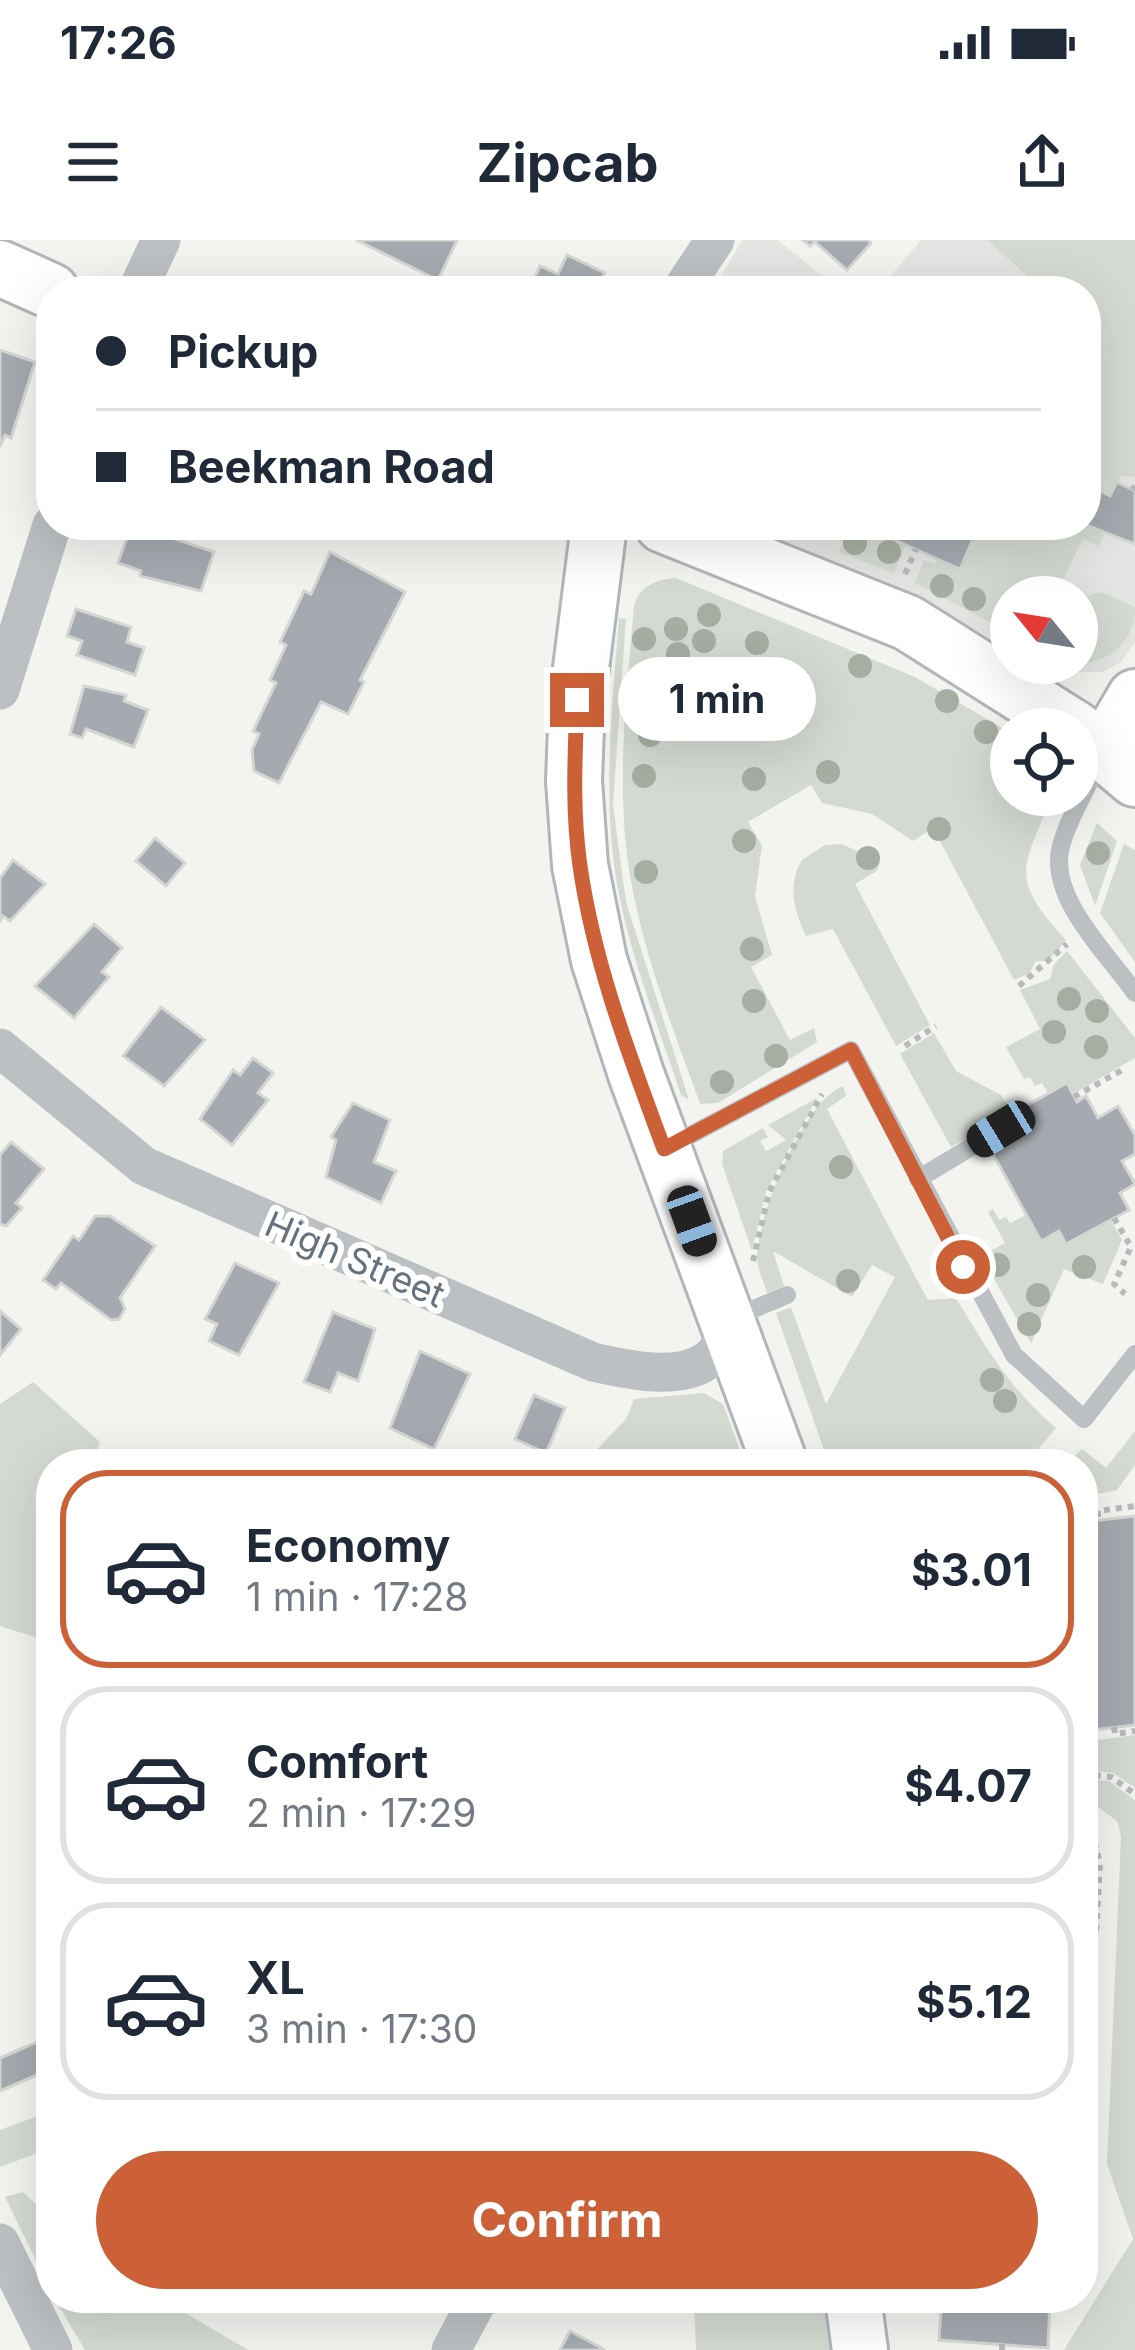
<!DOCTYPE html>
<html lang="en">
<head>
<meta charset="utf-8">
<style>
	:root { --surface:#fff; --page:#f6f6f7; --text:#1f2937; --muted:#747a83; --line:#e0e1e3; --accent:#cc6037 }
	body { margin:0; font-family:Inter,sans-serif; background:var(--page); color:var(--text); height:100vh; display:flex; flex-direction:column; font-size:45px; white-space:nowrap }
	* { box-sizing:border-box; margin:0 }
	p { font-size:39px; color:var(--muted) }
	.icon { flex:none; width:66px; height:66px; fill:none; stroke:currentColor; stroke-width:2; stroke-linecap:round; stroke-linejoin:round }
	.map { position:relative; flex:1; overflow:hidden }
	.details { position:absolute; left:36px; top:1209px; width:1062px; height:864px; display:flex; flex-direction:column; background:var(--surface); border-radius:48px; box-shadow:0 12px 48px #0002 }
	.details>* { flex:none }
	.guide { position:absolute; left:36px; top:36px; width:1065px; height:264px; border-radius:48px; box-shadow:0 12px 48px #0002; display:grid; align-content:center; height:264px; padding:0 60px; background:var(--surface) }
	.needle { width:78px; rotate:300deg }
	.buttons { position:absolute; left:990px; top:336px; display:grid; gap:24px }
	.buttons a { display:grid; place-items:center; width:108px; height:108px; border-radius:50%; background:var(--surface); box-shadow:0 12px 48px #0002; font-size:60px }
	.end { position:absolute; width:54px; height:54px; margin:-27px; border:15px solid #cc6037; background:#fff; box-shadow:0 0 0 6px #fff }
	.from { border-radius:50% }
	.bubble { position:absolute; height:84px; border-radius:42px; background:var(--surface); box-shadow:0 12px 48px #0002; font-size:39px; font-weight:700; line-height:84px; text-align:center }
	.car { position:absolute; width:36px; height:72px; margin:-36px -18px; border-radius:15px; box-shadow:0 0 9px 3px #0007; background:linear-gradient(#222 24%,#8ab4d8 0 40%,#222 0 76%,#8ab4d8 0 86%,#222 0) }
	.guide b { display:flex; align-items:center; gap:42px; height:114px; font-size:45px }
	.guide b+b { border-top:3px solid var(--line) }
	.guide i { width:30px; height:30px; background:var(--text) }
	ul { padding:21px 0 0; list-style:none }
	li { display:flex; align-items:center; gap:36px; height:198px; margin:0 24px 18px; padding:0 36px; border:6px solid var(--line); border-radius:48px }
	li div { flex:1 }
	li b { display:block; font-size:45px }
	li em { font-style:normal; font-weight:700 }
	li.selected { border-color:var(--accent) }
	li>.icon { width:108px; height:108px; stroke-width:1.5 }
	.button { display:flex; gap:24px; margin-top:auto; padding:24px 60px }
	.button a { flex:1; height:138px; border-radius:72px; background:var(--accent); color:#fff; font-size:48px; font-weight:700; line-height:138px; text-align:center }
	.status { display:flex; justify-content:space-between; align-items:center; height:84px; padding:0 60px; background:var(--surface); direction:ltr }
	.status svg { height:33px; fill:currentColor }
	header { display:flex; justify-content:space-between; align-items:center; height:156px; padding:0 60px; background:var(--surface); font-size:54px; font-weight:700 }
	.map>svg:first-child { display:block }
</style>
</head>
<body>
<div class="status"><b>17:26</b><svg viewBox="0 0 49 12"><path d="M0 12V9h3v3zM5 12V6h3v6zM10 12V3h3v9zM15 12V0h3v12zM26 1h20v11H26zM47 4h2v5h-2z"/></svg></div>
<header><svg class="icon" aria-label="menu" viewBox="0 0 24 24"><path d="M4 6h16M4 12h16M4 18h16"/></svg>Zipcab<svg class="icon" aria-label="share" viewBox="0 0 24 24"><path d="M12 15V3M7 8l5-5 5 5M5 13v7h14v-7"/></svg></header>
<div class="map">
<svg width="1135" height="2110" viewBox="0 0 1135 2110">
	<rect width="100%" height="100%" fill="#f3f4f0"/>
	<g fill="#e4e5e3">
		<path d="M742 0H777L842 51H713Z"/>
		<path d="M921 0H987L1044 51H878Z"/>
		<path d="M1086 89 1096 98 1135 108V402L1121 422 1103 432H1057L1037 423H1077V357H1011V409L910 355 729 285H1086Z"/>
	</g>
	<g fill="#d4dad2">
		<path d="M987 0H1135V237L1121 236 1110 256 1086 243V113L1096 98 1086 89V51H1044Z"/>
		<path d="M854 285 906 305 894 333 838 312Z"/>
		<path d="M979 285H1086L1104 295 1098 306 1083 299 1061 344 1070 357H1011V393L915 343 924 320 935 324 938 319 960 328Z"/>
		<path d="M676 338 915 437 1011 493V555H1051C1027 627 1004 633 1066 700L1049 720 1035 722 1030 733 1014 740 933 588 913 601 872 574 822 563 811 545 748 582 762 605 755 656 772 715 751 727 790 800 814 788 817 802 718 863 700 864C671 783 638 701 627 615 617 532 627 448 634 365 641 345 657 339 676 338Z"/>
		<path d="M1101 352 1135 367C1135 408 1100 429 1062 423H1077V359Z"/>
		<path d="M619 378 626 379 613 565 626 662 689 860 681 855C658 785 630 717 617 644 602 555 612 467 619 378Z"/>
		<path d="M1097 583 1117 601 1095 666 1080 625Z"/>
		<path d="M842 604 880 622 877 631 855 644 930 785 896 806 833 689 806 696C794 671 787 645 802 620L825 605Z"/>
		<path d="M1124 604 1135 610V722L1100 673Z"/>
		<path d="M1067 711 1135 798V818L1073 854 1066 843 1048 853 1042 843 1035 846 1030 837 1024 839 1006 807 1040 789 1020 750 1050 739 1054 724Z"/>
		<path d="M934 793 956 831 1001 855 1013 874 951 907 900 814Z"/>
		<path d="M843 846 846 856 827 869 916 1038 928 1060 956 1058C985 1106 1012 1152 1056 1188L1039 1208 1058 1224 1026 1219 1025 1224H829L776 1073 791 1067 826 1164 895 1037 872 1025 852 1057 773 1011 784 1046 767 1053C764 1042 757 1028 757 1017 758 975 804 860 843 846Z"/>
		<path d="M817 858 766 951 752 1011 722 924 723 911 763 888 768 897 760 901 766 911 786 900 768 885Z"/>
		<path d="M993 969 999 980 1006 977 1010 983 1026 975 1041 1001 1059 991 1066 1003 1111 980 1122 1000 1103 1044 1064 1029 1031 1103 984 1022 985 1014 1005 1003 988 972Z"/>
		<path d="M33 1142 100 1202 93 1224H51V1396L38 1398 0 1386V1164Z"/>
		<path d="M704 1153 723 1164 745 1224H583L626 1179 634 1159Z"/>
		<path d="M1135 1191V1225L1117 1250 1083 1257V1224H1066L1082 1209 1106 1228Z"/>
		<path d="M1135 1495V1548L1113 1533 1083 1530V1502Z"/>
		<path d="M1083 1539 1109 1541 1135 1560V2110H1064L1133 1999 1107 1924 1121 1596 1117 1581 1083 1556Z"/>
		<path d="M51 1871V1908L0 1927V1890Z"/>
		<path d="M23 1952 51 1978V2051L5 1957Z"/>
		<path d="M54 2058H160L248 2110H85Z"/>
		<path d="M694 2058H834L841 2110H696Z"/>
	</g>
	<g fill="#a4aaaf" stroke="#d5d5d3" stroke-width="3">
		<path d="M356 0H457L438 40Z"/>
		<path d="M803 0H868L871 3 847 30 815 2 810 6Z"/>
		<path d="M567 15 605 33 596 51H529L540 26 558 34Z"/>
		<path d="M0 110 35 122 11 198 5 195 0 207Z"/>
		<path d="M1117 242 1135 251V304L1086 285V243L1110 256Z"/>
		<path d="M119 285H161L178 291 175 299 214 312 201 351 140 336 141 331 118 323 129 292Z"/>
		<path d="M861 285H979L960 329Z"/>
		<path d="M330 312 405 352 360 440 364 442 348 474 321 462 279 543 254 531 252 510 259 494 253 491 276 443 270 440 286 405 280 402 304 351 311 354Z"/>
		<path d="M76 369 131 387 127 402 144 408 135 435 77 415 82 401 67 396Z"/>
		<path d="M84 446 126 455 124 461 148 470 134 507 86 489 82 498 70 494Z"/>
		<path d="M155 598 185 623 166 646 136 621Z"/>
		<path d="M13 620 45 644 10 681 3 676 0 681V638Z"/>
		<path d="M94 684 122 708 102 732 109 737 74 778 35 746Z"/>
		<path d="M161 767 205 800 164 846 123 816Z"/>
		<path d="M253 818 273 833 258 853 268 860 232 905 200 879 233 830 240 835Z"/>
		<path d="M1067 843 1077 862 1086 856 1098 878 1118 866 1135 895V914L1122 921 1135 944 1120 953 1129 970 1066 1004 1059 991 1041 1001 989 907 1006 897 997 882Z"/>
		<path d="M353 863 390 880 374 922 396 931 381 963 326 937 336 900 331 897Z"/>
		<path d="M11 902 44 929 16 963 22 968 6 986 0 984V915Z"/>
		<path d="M95 976H110L155 1006 120 1058 125 1069 119 1079 111 1080 61 1043 56 1049 43 1040 73 996 79 1000Z"/>
		<path d="M235 1023 279 1043 239 1115 209 1101 217 1084 205 1079Z"/>
		<path d="M0 1071 21 1089 0 1115Z"/>
		<path d="M333 1072 375 1089 358 1141 338 1133 330 1152 304 1142Z"/>
		<path d="M420 1111 470 1134 434 1209 390 1188Z"/>
		<path d="M534 1155 565 1168 546 1213 515 1199Z"/>
		<path d="M1135 1276V1485L1083 1491V1282Z"/>
		<path d="M44 1799 51 1829 0 1851V1818Z"/>
		<path d="M942 2058H1050L1048 2108 939 2100Z"/>
		<path d="M570 2091 605 2110H560Z"/>
	</g>
	<g fill="none" stroke-linecap="round" stroke-linejoin="round">
		<g stroke="#b2b6ba" stroke-width="60">
			<g id="secondary">
				<path d="M0 28 51 51"/>
				<path d="M599 285 577 460 574 541 580 625 599 720 636 834 780 1224"/>
				<path d="M663 285 908 383 1076 489"/>
				<path d="M1077 490 1135 539"/>
				<path d="M1104 510 1135 457"/>
				<path d="M853 2058 860 2110"/>
			</g>
		</g>
		<g stroke="#b7b9bb" stroke-width="6" stroke-dasharray="6 6" stroke-linecap="butt">
			<path d="M1132 250 1135 246"/>
			<path d="M905 334 916 309"/>
			<path d="M1019 746 1067 704"/>
			<path d="M905 806 936 786"/>
			<path d="M1074 857 1124 829"/>
			<path d="M1114 978 1131 1007 1114 1044 1125 1054"/>
			<path d="M753 1021 769 952 822 854"/>
			<path d="M1098 1277V1271L1135 1266"/>
			<path d="M1114 1487 1115 1494 1135 1491"/>
			<path d="M1083 1534 1111 1537 1135 1554"/>
			<path d="M1083 1585 1091 1586 1100 1624 1096 1693H1084"/>
			<path d="M372 2058 391 2068"/>
			<path d="M1002 2110V2104"/>
		</g>
		<g stroke="#bdc0c3" stroke-width="18">
			<path d="M1100 520C1088 548 1068 578 1061 606 1047 657 1108 714 1135 753"/>
			<path d="M666 908 851 810 1014 1115 1084 1179 1135 1114"/>
			<path d="M918 939 1001 889"/>
			<path d="M736 1086 749 1071 787 1055"/>
		</g>
		<g stroke="#bdc0c3" stroke-width="39">
			<path d="M137 51 161 0"/>
			<path d="M681 51 715 0"/>
			<path d="M0 450 52 285"/>
			<path d="M0 808 144 926 593 1122C625 1129 678 1142 708 1120 717 1113 725 1099 733 1090"/>
			<path d="M0 2003 53 2110"/>
			<path d="M451 2110 479 2058"/>
		</g>
		<use href="#secondary" stroke="#fff" stroke-width="54"/>
	</g>
	<g fill="#a6aea3">
		<circle cx="855" cy="303" r="12"/>
		<circle cx="889" cy="312" r="12"/>
		<circle cx="942" cy="346" r="12"/>
		<circle cx="974" cy="359" r="12"/>
		<circle cx="709" cy="375" r="12"/>
		<circle cx="676" cy="389" r="12"/>
		<circle cx="644" cy="399" r="12"/>
		<circle cx="704" cy="401" r="12"/>
		<circle cx="757" cy="403" r="12"/>
		<circle cx="678" cy="414" r="12"/>
		<circle cx="860" cy="426" r="12"/>
		<circle cx="774" cy="440" r="12"/>
		<circle cx="653" cy="442" r="12"/>
		<circle cx="738" cy="450" r="12"/>
		<circle cx="947" cy="461" r="12"/>
		<circle cx="986" cy="492" r="12"/>
		<circle cx="650" cy="495" r="12"/>
		<circle cx="828" cy="532" r="12"/>
		<circle cx="644" cy="536" r="12"/>
		<circle cx="754" cy="539" r="12"/>
		<circle cx="939" cy="589" r="12"/>
		<circle cx="744" cy="601" r="12"/>
		<circle cx="1098" cy="613" r="12"/>
		<circle cx="868" cy="618" r="12"/>
		<circle cx="646" cy="632" r="12"/>
		<circle cx="752" cy="709" r="12"/>
		<circle cx="1069" cy="759" r="12"/>
		<circle cx="754" cy="761" r="12"/>
		<circle cx="1097" cy="771" r="12"/>
		<circle cx="1054" cy="792" r="12"/>
		<circle cx="1096" cy="807" r="12"/>
		<circle cx="776" cy="816" r="12"/>
		<circle cx="722" cy="842" r="12"/>
		<circle cx="841" cy="927" r="12"/>
		<circle cx="998" cy="1025" r="12"/>
		<circle cx="1084" cy="1027" r="12"/>
		<circle cx="848" cy="1041" r="12"/>
		<circle cx="1038" cy="1055" r="12"/>
		<circle cx="1029" cy="1084" r="12"/>
		<circle cx="992" cy="1140" r="12"/>
		<circle cx="1005" cy="1161" r="12"/>
	</g>
	<g fill="none" stroke-linecap="round" stroke-linejoin="round">
		<path stroke="#cc6037" stroke-width="15" d="M577 460C575 516 572 571 580 626 594 724 630 817 664 909L851 810 963 1027"/>
	</g>
	<g text-anchor="middle" dominant-baseline="central" stroke-width="12" stroke-linejoin="round" paint-order="stroke">
		<g font-size="36" fill="#66727d" stroke="#fff">
			<text transform="translate(355 1019) rotate(23)">High Street</text>
		</g>
	</g>
</svg>
<div class="buttons">
<a><svg class="needle" viewBox="-14 -14 28 28"><path d="M0-13l5 13h-10z" fill="#e53935"/><path d="M0 13l5-13h-10z" fill="#747a83"/></svg></a>
<a><svg class="icon" aria-label="locate" viewBox="0 0 24 24"><circle cx="12" cy="12" r="6"/><path d="M12 2v4M12 18v4M2 12h4M18 12h4"/></svg></a>
</div>
<i class="end from" style="left:963px;top:1027px"></i>
<i class="end" style="left:577px;top:460px"></i>
<div class="bubble" style="left:618px;top:417px;width:198px">1 min</div>
<i class="car" style="left:1001px;top:889px;rotate:239deg"></i>
<i class="car" style="left:692px;top:981px;rotate:160deg"></i>
<div class="guide">
<b><i class="from"></i>Pickup</b>
<b><i></i>Beekman Road</b>
</div>
<section class="details">
<ul>
<li class="selected"><svg class="icon" aria-label="car" viewBox="0 0 24 24"><path d="M5 17H2v-5l4-1 3-4h7l3 4 3 1v5h-3M9 17h6M6 11h13"/><circle cx="7" cy="17" r="2"/><circle cx="17" cy="17" r="2"/></svg><div><b>Economy</b><p>1 min · 17:28</p></div><em>$3.01</em></li>
<li><svg class="icon" aria-label="car" viewBox="0 0 24 24"><path d="M5 17H2v-5l4-1 3-4h7l3 4 3 1v5h-3M9 17h6M6 11h13"/><circle cx="7" cy="17" r="2"/><circle cx="17" cy="17" r="2"/></svg><div><b>Comfort</b><p>2 min · 17:29</p></div><em>$4.07</em></li>
<li><svg class="icon" aria-label="car" viewBox="0 0 24 24"><path d="M5 17H2v-5l4-1 3-4h7l3 4 3 1v5h-3M9 17h6M6 11h13"/><circle cx="7" cy="17" r="2"/><circle cx="17" cy="17" r="2"/></svg><div><b>XL</b><p>3 min · 17:30</p></div><em>$5.12</em></li>
</ul>
<div class="button"><a>Confirm</a></div>
</section>
</div>
</body>
</html>
